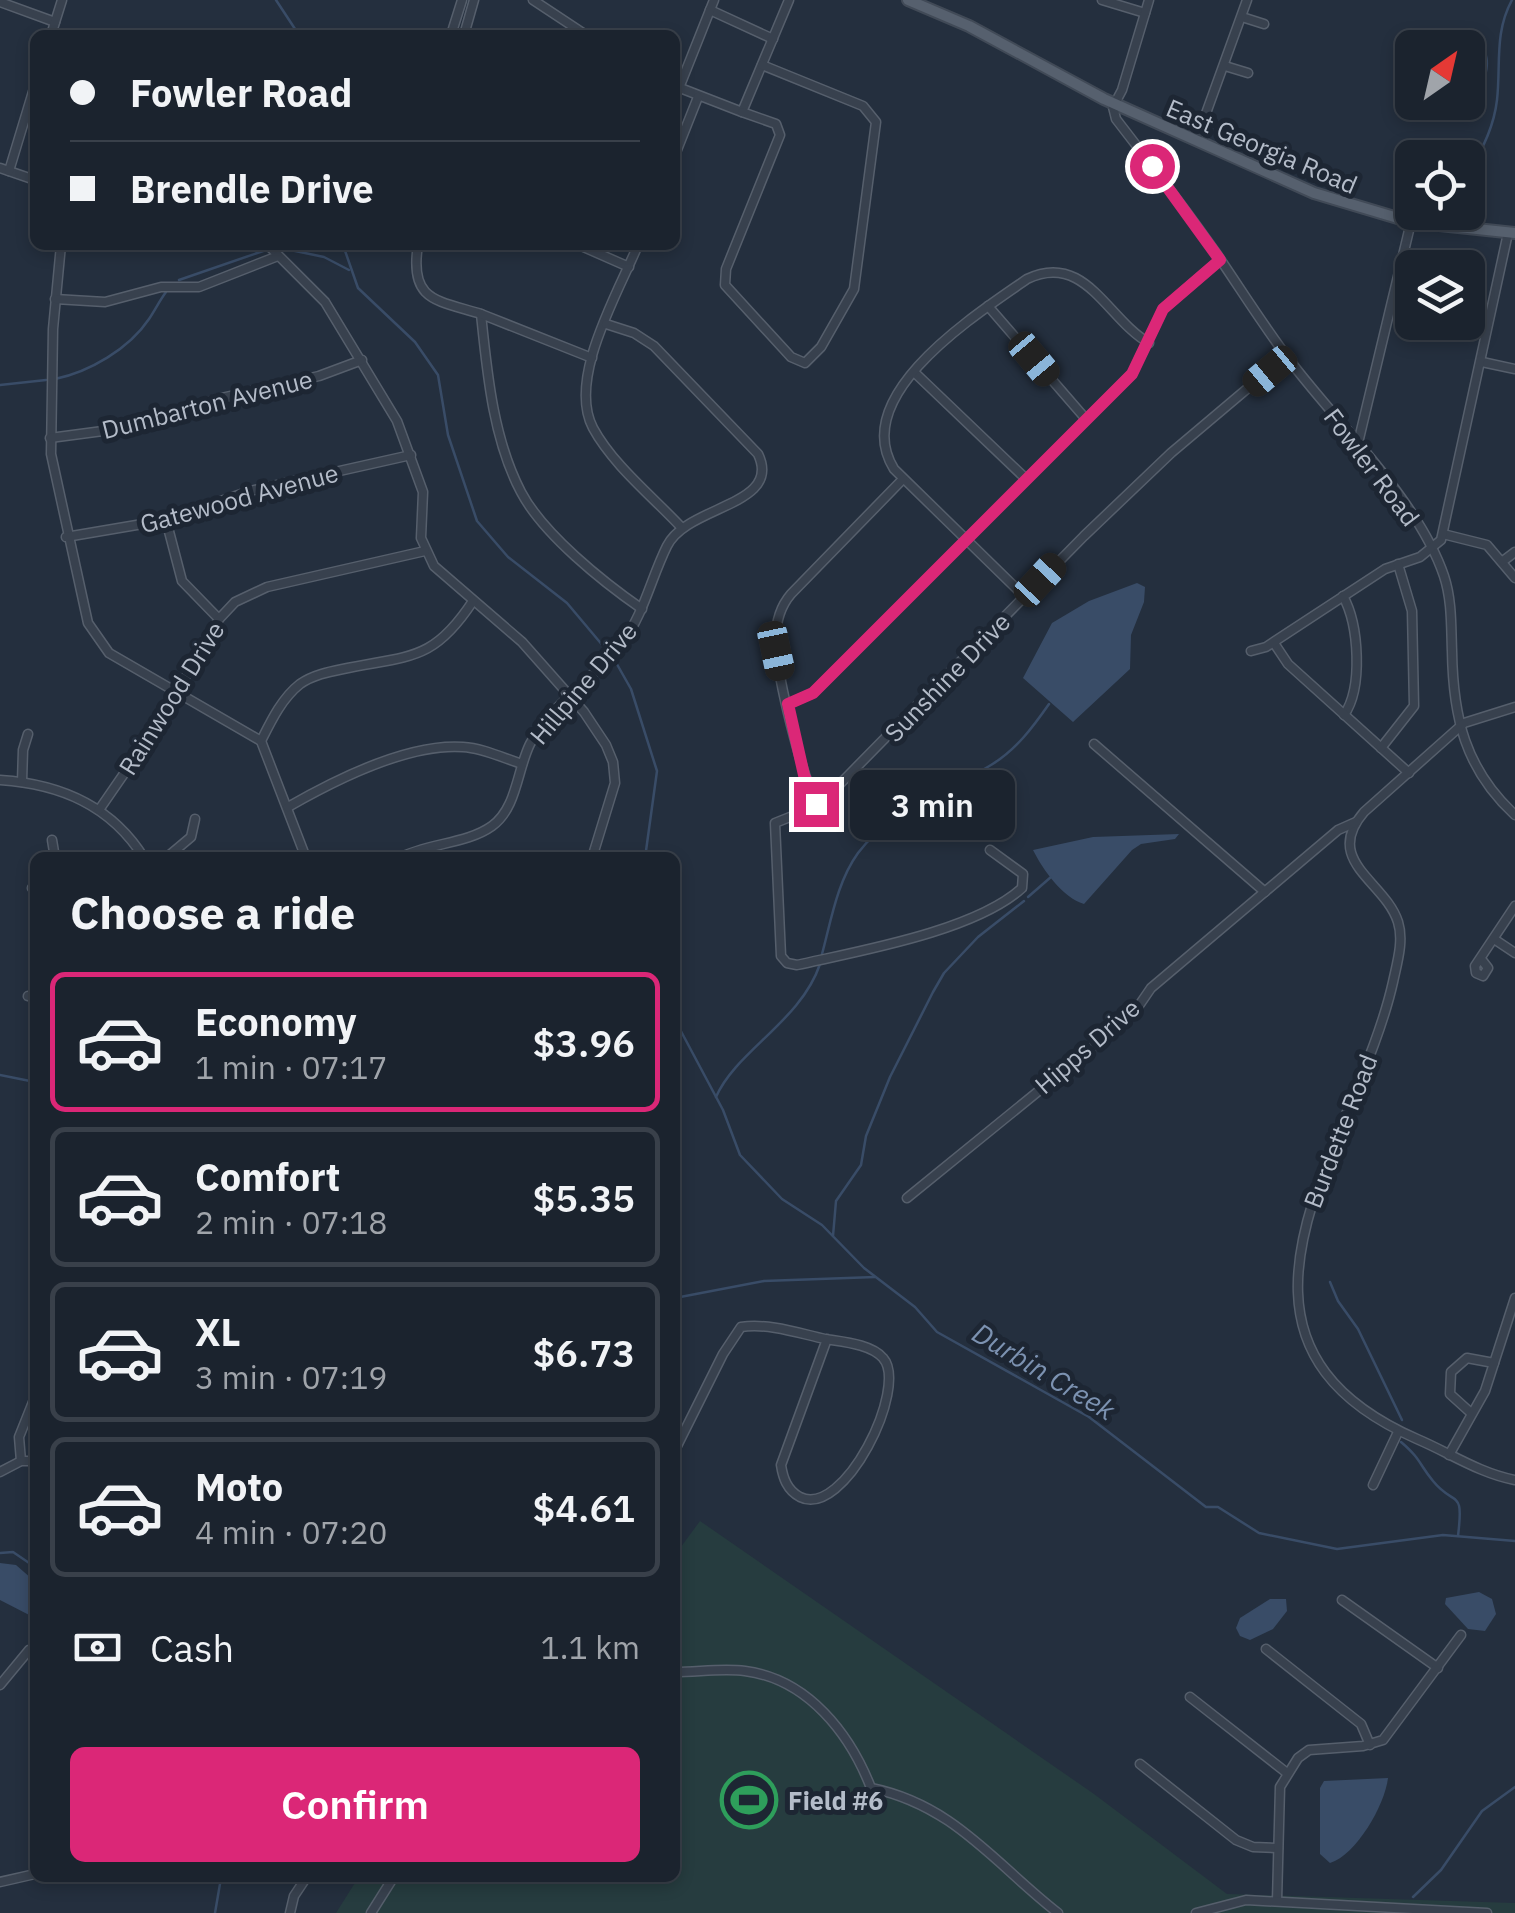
<!DOCTYPE html>
<html lang="en">
<head>
<meta charset="utf-8">
<style>
	:root { --surface:#1b232e; --page:#242b36; --text:#f1f3f6; --muted:#a0a4aa; --line:#39404a; --accent:#db2777 }
	body { margin:0; font-family:"IBM Plex Sans",sans-serif; background:var(--page); color:var(--text); height:100vh; display:flex; flex-direction:column; font-size:38px; white-space:nowrap }
	* { box-sizing:border-box; margin:0 }
	p { font-size:32px; color:var(--muted) }
	.icon { flex:none; width:55px; height:55px; fill:none; stroke:currentColor; stroke-width:2; stroke-linecap:round; stroke-linejoin:round }
	.map { position:relative; flex:1; overflow:hidden }
	.details { position:absolute; left:30px; top:852px; width:650px; height:1030px; display:flex; flex-direction:column; background:var(--surface); border-radius:15px; box-shadow:0 5px 15px #0003,0 0 0 2px var(--line) }
	.details>* { flex:none }
	.guide { position:absolute; left:30px; top:30px; width:650px; height:220px; border-radius:15px; box-shadow:0 5px 15px #0003,0 0 0 2px var(--line); display:grid; align-content:center; height:220px; padding:0 40px; background:var(--surface) }
	.needle { width:65px; rotate:34deg }
	.fabs { position:absolute; left:1395px; top:30px; display:grid; gap:20px }
	.fabs a { display:grid; place-items:center; width:90px; height:90px; border-radius:15px; background:var(--surface); box-shadow:0 5px 15px #0003,0 0 0 2px var(--line); font-size:50px }
	.end { position:absolute; width:45px; height:45px; margin:-22px; border:12px solid #db2777; background:#fff; box-shadow:0 0 0 5px #fff }
	.from { border-radius:50% }
	.bubble { position:absolute; height:70px; border-radius:15px; background:var(--surface); box-shadow:0 5px 15px #0003,0 0 0 2px var(--line); font-size:32px; font-weight:600; line-height:70px; text-align:center }
	.car { position:absolute; width:30px; height:60px; margin:-30px -15px; border-radius:12px; box-shadow:0 0 8px 2px #0007; background:linear-gradient(#222 24%,#8ab4d8 0 40%,#222 0 76%,#8ab4d8 0 86%,#222 0) }
	.guide b { display:flex; align-items:center; gap:35px; height:95px; font-size:38px }
	.guide b+b { border-top:2px solid var(--line) }
	.guide i { width:25px; height:25px; background:var(--text) }
	ul { padding:0; list-style:none }
	li { display:flex; align-items:center; gap:30px; height:140px; margin:0 20px 15px; padding:0 20px; border:5px solid var(--line); border-radius:15px }
	li div { flex:1 }
	li b { display:block; font-size:38px }
	li em { font-style:normal; font-weight:600 }
	li.on { border-color:var(--accent) }
	li>.icon { width:90px; height:90px; stroke-width:1.5 }
	h2 { padding:0 40px; font-size:45px; line-height:120px }
	.pay { display:flex; align-items:center; gap:25px; height:110px; padding:0 40px; font-size:38px }
	.pay p { margin-inline-start:auto }
	.action { display:flex; gap:20px; margin-top:auto; padding:20px 40px }
	.action a { flex:1; height:115px; border-radius:15px; background:var(--accent); color:#fff; font-size:40px; font-weight:600; line-height:115px; text-align:center }
	.map>svg:first-child { display:block }
</style>
</head>
<body>
<div class="map">
<svg width="1515" height="1913" viewBox="0 0 1515 1913">
	<rect width="100%" height="100%" fill="#242f3e"/>
	<path fill="#263c3f" d="M700 1521 1094 1794 1227 1894 1515 1903V1913H336L358 1878H675V1555Z"/>
	<g fill="#394c67">
		<path d="M1475 38C1492 53 1490 66 1483 86L1468 88 1466 47Z"/>
		<path d="M1137 583 1145 587 1144 602 1131 635 1130 669 1073 722 1023 678 1052 623 1089 601Z"/>
		<path d="M1179 834 1175 839 1141 844 1132 850 1084 904C1063 898 1043 870 1033 850L1093 837Z"/>
		<path d="M0 1563 16 1565 32 1579 35 1618 0 1600Z"/>
		<path d="M1479 1592 1492 1599 1496 1614 1485 1631 1468 1629 1445 1604 1446 1598Z"/>
		<path d="M1270 1599H1286L1287 1611 1273 1629 1250 1640 1240 1636 1236 1628 1240 1618Z"/>
		<path d="M1388 1778C1385 1805 1356 1855 1330 1863L1320 1854V1788L1324 1781Z"/>
	</g>
	<g fill="none" stroke-linecap="round" stroke-linejoin="round">
		<g stroke="#394c67" stroke-width="2.5">
			<path d="M276 0 299 35"/>
			<path d="M1468 172C1482 151 1494 126 1497 100 1501 65 1494 33 1512 0"/>
			<path d="M343 245 358 288 415 342 438 375 448 435 477 521 508 557 567 603 609 653"/>
			<path d="M276 247 324 257 349 270"/>
			<path d="M179 280 266 250"/>
			<path d="M55 379C89 372 129 349 149 319 155 310 160 300 166 292"/>
			<path d="M0 385 46 380"/>
			<path d="M614 659 631 689 657 771 645 858"/>
			<path d="M1028 897 1051 877"/>
			<path d="M822 954C831 921 837 882 858 853 892 808 945 793 991 765 1016 750 1033 727 1049 704"/>
			<path d="M675 1020 723 1110 740 1155 782 1199 822 1225 864 1268 915 1307 937 1332 1089 1417 1206 1507H1218L1259 1533 1337 1549 1443 1535 1515 1541"/>
			<path d="M0 1075 35 1082"/>
			<path d="M716 1097C736 1051 801 1021 820 964"/>
			<path d="M833 1236 836 1201 861 1165 866 1136 890 1077 933 992 944 973 978 937 1024 901"/>
			<path d="M1330 1282 1338 1301 1358 1329 1402 1420"/>
			<path d="M675 1298 764 1281 875 1277"/>
			<path d="M1401 1442C1421 1459 1419 1464 1433 1481 1455 1508 1464 1487 1458 1536"/>
			<path d="M0 1553 13 1552 35 1567"/>
			<path d="M1413 1897 1441 1870 1482 1811 1515 1787"/>
			<path d="M215 1913 221 1878"/>
		</g>
		<g stroke="#565f6c" stroke-width="11">
			<g id="minor">
				<path d="M533 0 586 35"/>
				<path d="M1102 0 1145 13"/>
				<path d="M1149 0 1122 90 1113 107 1116 119C1150 163 1184 207 1216 253 1242 291 1266 330 1294 366 1341 427 1419 502 1444 576 1452 600 1451 626 1452 651 1453 717 1465 769 1515 815"/>
				<path d="M0 2 55 22"/>
				<path d="M710 10 773 39"/>
				<path d="M1242 17 1264 24"/>
				<path d="M51 35 62 0"/>
				<path d="M451 35 462 0"/>
				<path d="M464 35 474 0"/>
				<path d="M1225 66 1248 73"/>
				<path d="M675 86 742 112 789 0"/>
				<path d="M679 88 714 0"/>
				<path d="M742 112 776 124 780 135 726 269 725 285 791 357 805 363 821 347 854 289 876 122 863 106 762 65"/>
				<path d="M1196 141 1247 0"/>
				<path d="M675 155 698 97"/>
				<path d="M0 168 35 180"/>
				<path d="M9 171 35 85"/>
				<path d="M61 245 53 329 51 454 88 623 109 653 261 741 306 858"/>
				<path d="M268 245 325 302 397 421 423 492 421 538 434 566 522 642 584 712 606 745 613 762 615 783 592 858"/>
				<path d="M418 245C409 301 436 300 481 314 487 372 493 439 521 492 543 534 603 582 642 609"/>
				<path d="M579 245 629 267"/>
				<path d="M638 245C618 293 567 379 593 428 613 465 653 497 681 527"/>
				<path d="M55 299 105 302 161 287H199L278 256"/>
				<path d="M988 306 1085 418"/>
				<path d="M481 314 592 358"/>
				<path d="M1482 362 1515 369"/>
				<path d="M914 372 1024 477"/>
				<path d="M50 438 133 427 217 399 319 376 362 360"/>
				<path d="M1358 443 1411 222"/>
				<path d="M166 520 182 581 219 619"/>
				<path d="M1443 534 1487 545 1515 578"/>
				<path d="M66 537 166 520 250 491 411 455"/>
				<path d="M1503 561 1515 552"/>
				<path d="M1343 596C1359 625 1363 688 1344 715"/>
				<path d="M1025 597 894 469C848 395 977 314 1027 279 1085 251 1107 319 1149 343"/>
				<path d="M1274 643 1288 664 1409 773"/>
				<path d="M1251 651 1266 647 1385 569 1420 557 1441 540 1508 233"/>
				<path d="M788 704 813 693 1132 374 1163 309 1220 260"/>
				<path d="M1515 707 1464 723 1364 812C1322 861 1385 881 1398 922 1404 941 1397 963 1393 982 1357 1143 1185 1337 1417 1439 1450 1453 1479 1473 1515 1480"/>
				<path d="M261 741C271 721 282 698 300 684 313 675 328 672 343 669 410 655 433 662 473 601"/>
				<path d="M1094 744 1265 892"/>
				<path d="M1381 748 1414 706 1412 611 1398 564"/>
				<path d="M0 780C60 784 111 805 144 858"/>
				<path d="M22 782 23 750 28 734"/>
				<path d="M816 804C801 770 778 682 776 645 775 626 779 608 791 594L903 479"/>
				<path d="M288 807C335 780 407 743 463 747 483 748 503 758 522 764"/>
				<path d="M99 810 161 720 219 619 235 602 267 587 425 551"/>
				<path d="M52 840 55 858"/>
				<path d="M990 850 1023 874 1022 888C975 931 859 951 797 965L787 963 781 956 775 823 805 811 833 791 1084 536 1171 453 1286 356"/>
				<path d="M166 858 191 837 195 819"/>
				<path d="M399 858C428 843 467 844 492 826 517 808 517 770 530 744 551 704 595 678 622 643 644 614 651 578 667 546 687 505 783 506 758 454L654 346 634 333 606 324"/>
				<path d="M32 888 35 886"/>
				<path d="M1494 939 1515 953"/>
				<path d="M1481 959 1488 968 1483 976 1476 973 1475 966 1515 906"/>
				<path d="M28 996 35 998"/>
				<path d="M907 1198 1110 1033 1138 1007 1151 988 1338 830 1356 822"/>
				<path d="M1471 1413 1450 1394 1451 1372 1467 1358 1494 1363"/>
				<path d="M675 1450 723 1354 741 1327C769 1323 798 1333 825 1339 843 1342 871 1344 883 1358 909 1387 844 1519 800 1497 787 1490 783 1478 781 1465L827 1339"/>
				<path d="M1449 1455 1485 1391 1515 1298"/>
				<path d="M21 1461 19 1437 35 1397"/>
				<path d="M0 1472 21 1461H35"/>
				<path d="M1373 1485 1398 1432"/>
				<path d="M1342 1600 1438 1668"/>
				<path d="M1266 1649 1361 1724 1370 1745"/>
				<path d="M675 1672C698 1672 723 1668 745 1671 808 1679 850 1734 871 1788 954 1805 994 1863 1058 1913"/>
				<path d="M0 1685 29 1650"/>
				<path d="M1190 1697 1287 1773"/>
				<path d="M1140 1764 1236 1840 1253 1847 1278 1848"/>
				<path d="M0 1882 35 1874"/>
				<path d="M1277 1901 1280 1787 1298 1758 1309 1750 1363 1746 1383 1740 1461 1635"/>
				<path d="M290 1913 294 1896 306 1878"/>
				<path d="M371 1913 393 1878"/>
				<path d="M1196 1913 1246 1900 1487 1913"/>
			</g>
		</g>
		<g stroke="#414a57" stroke-width="14">
			<path id="major" d="M908 0 969 26 1104 99 1314 193 1411 222 1515 233"/>
		</g>
		<use href="#minor" stroke="#38414e" stroke-width="8"/>
		<use href="#major" stroke="#56606e" stroke-width="10"/>
	</g>
	<g fill="none" stroke-linecap="round" stroke-linejoin="round">
		<path stroke="#db2777" stroke-width="12" d="M816 804 804 775 788 704 813 693 1132 374 1163 309 1220 260 1152 166"/>
	</g>
	<defs>
		<g id="stadium-ring" transform="scale(2.875)"><circle r="9.5" fill="#1d2633" stroke="#2e9e5b" stroke-width="1.5"/><path d="M0-5a6.5 5 0 1 0 0 10a6.5 5 0 1 0 0-10ZM-3.5-1.8h7v3.6h-7Z" fill="#2e9e5b"/></g>
	</defs>
	<g fill-rule="evenodd">
		<use href="#stadium-ring" x="749" y="1800"/>
	</g>
	<g text-anchor="middle" dominant-baseline="central" stroke-width="10" stroke-linejoin="round" paint-order="stroke">
		<g font-size="25" fill="#b4bcc9" stroke="#1d2633">
			<text transform="translate(1262 146) rotate(23)">East Georgia Road</text>
			<text transform="translate(207 404) rotate(-14)">Dumbarton Avenue</text>
			<text transform="translate(1372 467) rotate(53)">Fowler Road</text>
			<text transform="translate(239 498) rotate(-15)">Gatewood Avenue</text>
			<text transform="translate(947 677) rotate(-46)">Sunshine Drive</text>
			<text transform="translate(583 683) rotate(-50)">Hillpine Drive</text>
			<text transform="translate(171 698) rotate(-58)">Rainwood Drive</text>
			<text transform="translate(1087 1046) rotate(-41)">Hipps Drive</text>
			<text transform="translate(1340 1131) rotate(-69)">Burdette Road</text>
		</g>
		<g font-size="25" font-weight="bold" fill="#b4bcc9" stroke="#1d2633" text-anchor="start">
			<text x="788" y="1800">Field #6</text>
		</g>
		<g font-size="28" font-style="italic" fill="#7c92b1" stroke="#1d2633">
			<text transform="translate(1044 1371) rotate(31)">Durbin Creek</text>
		</g>
	</g>
</svg>
<div class="fabs">
<a><svg class="needle" viewBox="-14 -14 28 28"><path d="M0-13l5 13h-10z" fill="#e53935"/><path d="M0 13l5-13h-10z" fill="#a0a4aa"/></svg></a>
<a><svg class="icon" aria-label="locate" viewBox="0 0 24 24"><circle cx="12" cy="12" r="6"/><path d="M12 2v4M12 18v4M2 12h4M18 12h4"/></svg></a>
<a><svg class="icon" aria-label="layers" viewBox="0 0 24 24"><path d="M12 4l9 5-9 5-9-5zM3 14l9 5 9-5"/></svg></a>
</div>
<i class="end from" style="left:1152px;top:166px"></i>
<i class="end" style="left:816px;top:804px"></i>
<div class="bubble" style="left:850px;top:770px;width:165px">3 min</div>
<i class="car" style="left:1034px;top:359px;rotate:140deg"></i>
<i class="car" style="left:1270px;top:371px;rotate:230deg"></i>
<i class="car" style="left:1040px;top:580px;rotate:43deg"></i>
<i class="car" style="left:776px;top:651px;rotate:168deg"></i>
<div class="guide">
<b><i class="from"></i>Fowler Road</b>
<b><i></i>Brendle Drive</b>
</div>
<section class="details">
<h2>Choose a ride</h2>
<ul>
<li class="on"><svg class="icon" aria-label="car" viewBox="0 0 24 24"><path d="M5 17H2v-5l4-1 3-4h7l3 4 3 1v5h-3M9 17h6M6 11h13"/><circle cx="7" cy="17" r="2"/><circle cx="17" cy="17" r="2"/></svg><div><b>Economy</b><p>1 min · 07:17</p></div><em>$3.96</em></li>
<li><svg class="icon" aria-label="car" viewBox="0 0 24 24"><path d="M5 17H2v-5l4-1 3-4h7l3 4 3 1v5h-3M9 17h6M6 11h13"/><circle cx="7" cy="17" r="2"/><circle cx="17" cy="17" r="2"/></svg><div><b>Comfort</b><p>2 min · 07:18</p></div><em>$5.35</em></li>
<li><svg class="icon" aria-label="car" viewBox="0 0 24 24"><path d="M5 17H2v-5l4-1 3-4h7l3 4 3 1v5h-3M9 17h6M6 11h13"/><circle cx="7" cy="17" r="2"/><circle cx="17" cy="17" r="2"/></svg><div><b>XL</b><p>3 min · 07:19</p></div><em>$6.73</em></li>
<li><svg class="icon" aria-label="car" viewBox="0 0 24 24"><path d="M5 17H2v-5l4-1 3-4h7l3 4 3 1v5h-3M9 17h6M6 11h13"/><circle cx="7" cy="17" r="2"/><circle cx="17" cy="17" r="2"/></svg><div><b>Moto</b><p>4 min · 07:20</p></div><em>$4.61</em></li>
</ul>
<div class="pay"><svg class="icon" aria-label="cash" viewBox="0 0 24 24"><path d="M3 7h18v10H3z"/><circle cx="12" cy="12" r="2"/></svg>Cash<p>1.1 km</p></div>
<div class="action"><a>Confirm</a></div>
</section>
</div>
</body>
</html>
